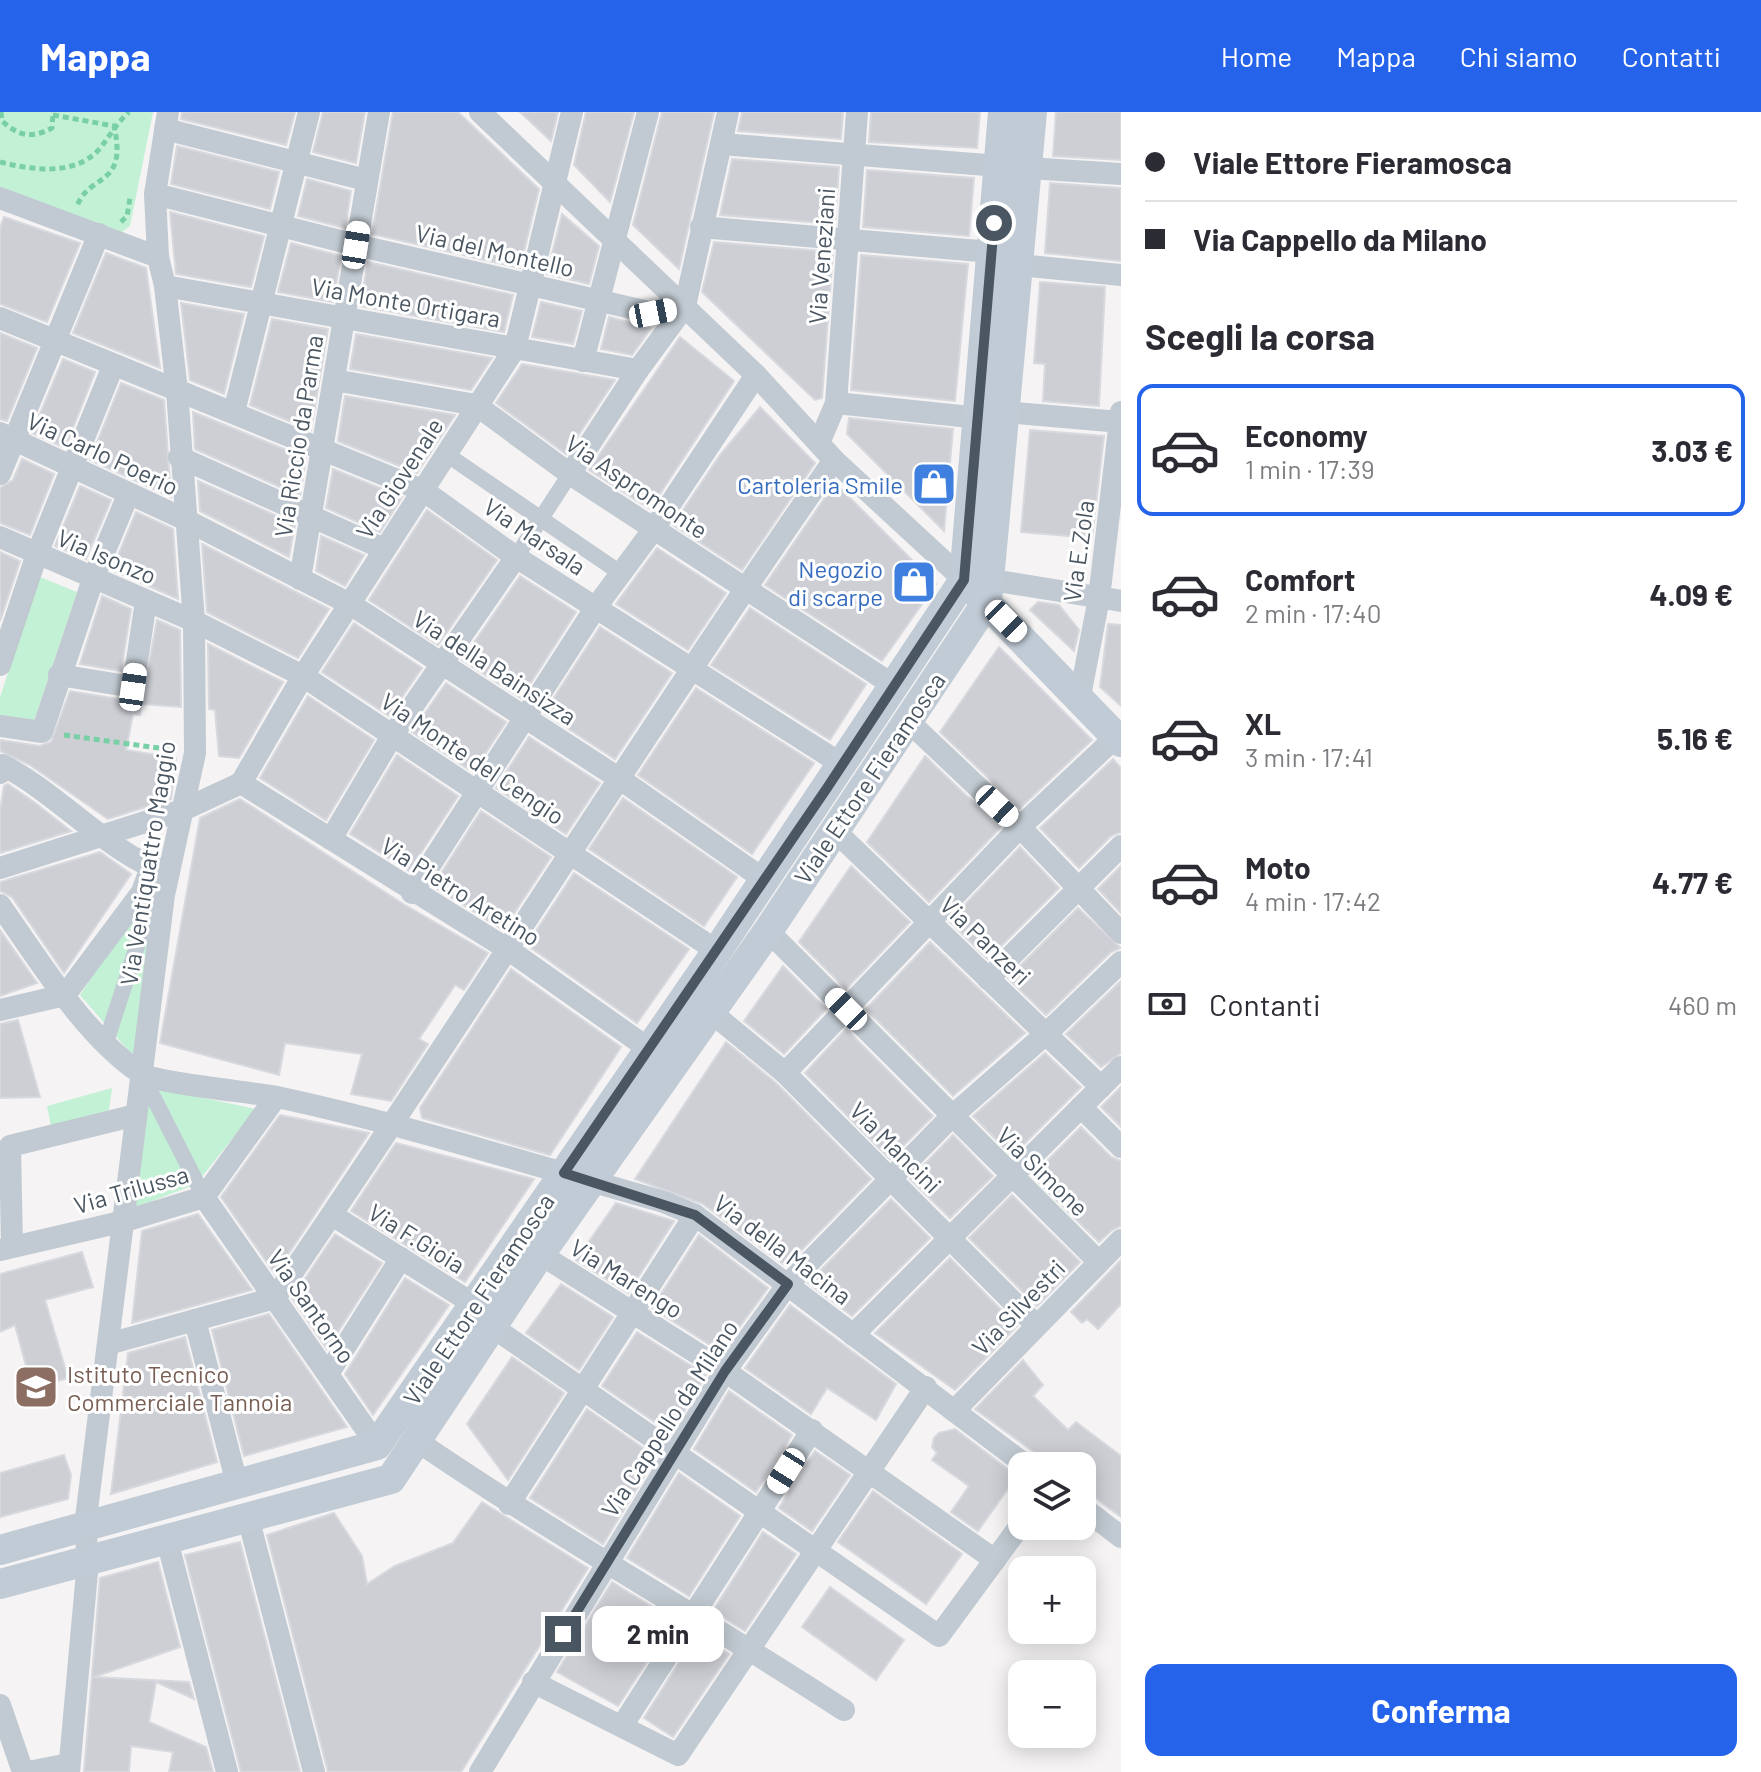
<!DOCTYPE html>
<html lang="it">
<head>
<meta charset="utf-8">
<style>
	:root { --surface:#fff; --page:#f2f2f3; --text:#2b2b33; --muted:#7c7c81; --line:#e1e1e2; --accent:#2563eb }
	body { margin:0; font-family:Barlow,sans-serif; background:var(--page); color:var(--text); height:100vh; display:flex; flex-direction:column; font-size:30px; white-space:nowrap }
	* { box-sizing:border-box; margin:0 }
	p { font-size:26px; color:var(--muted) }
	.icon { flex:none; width:44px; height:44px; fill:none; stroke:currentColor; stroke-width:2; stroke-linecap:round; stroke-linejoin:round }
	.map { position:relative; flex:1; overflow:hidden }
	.panel { display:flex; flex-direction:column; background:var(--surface); width:640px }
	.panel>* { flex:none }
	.guide { display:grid; align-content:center; height:176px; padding:0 24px; background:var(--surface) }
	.fabs { position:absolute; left:1008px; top:1340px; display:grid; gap:16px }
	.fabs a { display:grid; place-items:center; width:88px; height:88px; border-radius:16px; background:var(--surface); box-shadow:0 4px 20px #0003; font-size:40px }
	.end { position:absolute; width:36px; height:36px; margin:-18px; border:10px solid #4a5661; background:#fff; box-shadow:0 0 0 4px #fff }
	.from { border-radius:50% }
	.bubble { position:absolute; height:56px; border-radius:16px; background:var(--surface); box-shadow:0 4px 20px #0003; font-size:26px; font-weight:700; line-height:56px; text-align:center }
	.car { position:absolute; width:24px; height:48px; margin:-24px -12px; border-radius:10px; box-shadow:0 0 6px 2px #0007; background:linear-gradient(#fff 24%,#345 0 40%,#fff 0 76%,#345 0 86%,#fff 0) }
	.guide b { display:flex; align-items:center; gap:28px; height:76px; font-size:30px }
	.guide b+b { border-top:2px solid var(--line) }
	.guide i { width:20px; height:20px; background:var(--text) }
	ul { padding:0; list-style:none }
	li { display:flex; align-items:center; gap:24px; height:132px; margin:0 16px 12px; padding:0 8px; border:4px solid transparent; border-radius:16px }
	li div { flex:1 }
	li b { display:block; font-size:30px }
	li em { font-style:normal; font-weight:700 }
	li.selected { border-color:var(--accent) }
	li>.icon { width:72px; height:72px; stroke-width:1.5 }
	h2 { padding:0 24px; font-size:36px; line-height:96px }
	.pay { display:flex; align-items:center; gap:20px; height:88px; padding:0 24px; font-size:30px }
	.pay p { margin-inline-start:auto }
	.action { display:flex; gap:16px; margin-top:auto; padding:16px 24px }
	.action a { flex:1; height:92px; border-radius:16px; background:var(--accent); color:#fff; font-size:32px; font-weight:700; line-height:92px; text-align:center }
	header { display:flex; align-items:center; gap:48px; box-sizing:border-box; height:112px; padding:0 40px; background:var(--accent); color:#fff }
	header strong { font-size:38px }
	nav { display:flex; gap:44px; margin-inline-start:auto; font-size:28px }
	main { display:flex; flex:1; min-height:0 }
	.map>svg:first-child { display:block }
</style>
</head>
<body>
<header>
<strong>Mappa</strong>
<nav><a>Home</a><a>Mappa</a><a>Chi siamo</a><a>Contatti</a></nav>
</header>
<main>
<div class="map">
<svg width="1121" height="1660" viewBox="0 0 1121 1660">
	<rect width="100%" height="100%" fill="#f5f3f3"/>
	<g fill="#c3f1d5">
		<path d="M0 0H153L130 114 122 120 0 75Z"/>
		<path d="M40 465 77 480 33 612 0 606V585Z"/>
		<path d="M148 781 159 783 138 950 80 883Z"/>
		<path d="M147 974 256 997 196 1072 132 1097Z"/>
		<path d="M112 976 109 998 51 1014 47 994Z"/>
	</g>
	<g fill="#cdcfd5" stroke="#d7d9de" stroke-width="2">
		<path d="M182 0H295L286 33 181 7Z"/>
		<path d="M323 0H365L356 51 313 40Z"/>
		<path d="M393 0H458L539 77 520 156 372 122Z"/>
		<path d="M520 0H558L551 29Z"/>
		<path d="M586 0H634L610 90 574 53Z"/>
		<path d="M662 0H714L679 157 633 113Z"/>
		<path d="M742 0H843L841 27 738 19Z"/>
		<path d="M871 0H980L977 36 869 30Z"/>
		<path d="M1056 0H1121V48L1053 44Z"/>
		<path d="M177 34 279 60 270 97 171 72Z"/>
		<path d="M732 47 839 55 835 112 720 103Z"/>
		<path d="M867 58 974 66 969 124 863 115Z"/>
		<path d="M307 67 351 79 345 116 298 104Z"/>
		<path d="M1050 71 1121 76V149L1045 141Z"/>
		<path d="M170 100 264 124 251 175 176 162Z"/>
		<path d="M562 102 599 134 589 172 547 162Z"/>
		<path d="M4 105 80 131 47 210 0 192V116Z"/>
		<path d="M714 130 833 140 822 286 815 288 702 180Z"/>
		<path d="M291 131 341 144 333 190 278 180Z"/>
		<path d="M106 141 146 156 160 256 73 221Z"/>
		<path d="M861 143 968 152 955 289 851 278Z"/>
		<path d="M368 150 513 183 504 220 360 194Z"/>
		<path d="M1040 170 1105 175 1099 294 1043 289 1045 252 1034 251Z"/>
		<path d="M541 190 582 199 573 232 532 225Z"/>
		<path d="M181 191 244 202 224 282 190 268Z"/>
		<path d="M609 205 651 216 632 243 601 237Z"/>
		<path d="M272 207 328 217 311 318 250 293Z"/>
		<path d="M0 221 37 236 7 309 0 307Z"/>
		<path d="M356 222 492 246 471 278 350 257Z"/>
		<path d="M680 225 734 269 650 397 589 358Z"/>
		<path d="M63 247 95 260 65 336 32 321Z"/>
		<path d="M522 252 615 268 566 342 496 291Z"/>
		<path d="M121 271 164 288 171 385 90 348Z"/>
		<path d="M345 284 455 303 417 361 338 329Z"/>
		<path d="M760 295 815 351 742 458 673 413 720 343Z"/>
		<path d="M193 300 306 346 300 384 195 337Z"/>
		<path d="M849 306 953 317 944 419 847 322Z"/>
		<path d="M1030 318 1104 324 1092 426 1021 420Z"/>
		<path d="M22 347 54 362 30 423 0 411V376L13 368Z"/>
		<path d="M333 357 402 385 380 420 326 396Z"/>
		<path d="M198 369 295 412 289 445 200 399Z"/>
		<path d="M835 371 936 472 882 549 765 473Z"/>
		<path d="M80 374 111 388 86 447 55 434Z"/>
		<path d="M427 398 497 448 438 533 369 488Z"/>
		<path d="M136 400 173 417 178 487 112 458Z"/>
		<path d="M321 424 364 443 345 474 316 459Z"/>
		<path d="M202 432 329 497 298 546 207 500Z"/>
		<path d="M657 436 726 481 688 538 616 492Z"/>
		<path d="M0 440 20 449 0 509Z"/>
		<path d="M520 464 576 500 521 586 462 548Z"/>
		<path d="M102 484 131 497 121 559 80 552Z"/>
		<path d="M1038 490 1059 493 1079 518 1074 539 1030 498Z"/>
		<path d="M750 496 866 572 830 628 711 553Z"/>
		<path d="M157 508 180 518 181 595 141 592 140 603 133 602 126 638 176 646 171 687 108 707 30 653 0 639V628L40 634 51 630 70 579 131 589 143 584Z"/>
		<path d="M354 511 422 556 389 604 322 560Z"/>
		<path d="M1108 512 1121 513V594L1100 575Z"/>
		<path d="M600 515 672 561 615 647 544 601Z"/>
		<path d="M208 532 283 570 239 646 219 644 215 598 209 597Z"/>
		<path d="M999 535 1092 628 1020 696 940 620Z"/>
		<path d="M446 571 506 610 473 660 412 620Z"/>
		<path d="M696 576 814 651 752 742 638 663Z"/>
		<path d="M308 584 374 628 326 708 260 666Z"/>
		<path d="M529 625 600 671 566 722 496 676Z"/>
		<path d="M397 643 458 684 409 759 350 722Z"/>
		<path d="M925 644 1000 716 929 790 867 730Z"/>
		<path d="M1113 647 1121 656V720L1111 724 1079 756 1040 716Z"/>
		<path d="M8 672 34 690 71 719 0 741V699L4 674Z"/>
		<path d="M623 686 737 765 704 814 589 737Z"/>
		<path d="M240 687 405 793 488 841 464 878 455 873 419 927 428 932 391 989 351 982 362 942 285 931 279 963 160 931 200 706Z"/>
		<path d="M481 699 551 745 503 818 433 774Z"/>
		<path d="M1020 735 1059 776 988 847 949 809Z"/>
		<path d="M100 740 131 762 64 861 12 785 0 779V770Z"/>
		<path d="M851 754 910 810 846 877 799 830Z"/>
		<path d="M1121 754V801L1098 777Z"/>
		<path d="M574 761 689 837 637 911 527 833Z"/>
		<path d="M1078 796 1121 836 1111 840 1046 903 1008 866Z"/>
		<path d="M0 818 37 871 0 884Z"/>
		<path d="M930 830 1025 921 953 984 866 897Z"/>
		<path d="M783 854 826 897 784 942 744 909Z"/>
		<path d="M511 857 621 935 550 1043 422 1006 420 996Z"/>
		<path d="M1121 869V941L1101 955 1066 922Z"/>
		<path d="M18 908 40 985 0 986V912Z"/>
		<path d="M846 917 933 1004 890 1047 805 961Z"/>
		<path d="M726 930 776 971 871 1067 786 1154 703 1092 635 1067Z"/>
		<path d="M1045 941 1081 975 1012 1044 973 1004Z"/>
		<path d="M1121 975V1015L1101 995Z"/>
		<path d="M280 1003 369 1021 275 1162 221 1085Z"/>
		<path d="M1081 1015 1111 1045 1121 1049V1114L1112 1118 1099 1130 1032 1064Z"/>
		<path d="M953 1023 993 1064 950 1106 910 1067Z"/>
		<path d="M396 1031 534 1067 465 1170 351 1099Z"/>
		<path d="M1012 1083 1080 1150 1037 1194 969 1126Z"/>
		<path d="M891 1087 930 1126 852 1204 808 1171Z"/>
		<path d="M616 1091 674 1109 628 1181 576 1148Z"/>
		<path d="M198 1102 252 1178 132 1211 142 1119Z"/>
		<path d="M335 1122 382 1151 327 1237 292 1186Z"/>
		<path d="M699 1123 768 1176 721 1240 652 1196Z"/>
		<path d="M82 1140 93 1175 45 1188 68 1266 32 1276 15 1213 0 1220V1162Z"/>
		<path d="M950 1146 1017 1214 955 1278 875 1221Z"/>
		<path d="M1121 1148V1192L1098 1217 1087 1207 1082 1211 1071 1200Z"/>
		<path d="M405 1166 449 1193 373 1303 345 1262Z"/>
		<path d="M561 1172 613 1205 579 1258 526 1221Z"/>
		<path d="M790 1193 896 1272 876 1308 827 1276 811 1302 745 1256Z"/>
		<path d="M269 1202 347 1315 244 1344 212 1218Z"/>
		<path d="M637 1220 706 1263 671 1321 602 1274Z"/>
		<path d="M185 1225 217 1350 111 1382 128 1241Z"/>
		<path d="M512 1245 564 1281 508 1368 467 1312Z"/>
		<path d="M1023 1248 1043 1273 1033 1284 1068 1318 1076 1310 1121 1344V1405L1082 1376V1354H1053L975 1297Z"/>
		<path d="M729 1279 792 1323 756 1380 694 1337Z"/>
		<path d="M587 1297 656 1345 603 1432 530 1386Z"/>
		<path d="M955 1317 1017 1364 978 1419 951 1400 969 1374 932 1348 937 1341 932 1335 934 1326 939 1321Z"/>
		<path d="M815 1339 850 1363 812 1419 779 1396Z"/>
		<path d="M64 1343 71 1363 68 1387 0 1405V1361Z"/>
		<path d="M679 1361 740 1404 689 1484 627 1446Z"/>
		<path d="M873 1379 962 1442 926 1492 838 1430Z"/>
		<path d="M482 1390 588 1456 461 1660H328L267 1423 334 1401 362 1444 367 1472 395 1454 453 1431Z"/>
		<path d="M763 1420 796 1442 745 1519 713 1499Z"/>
		<path d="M240 1430 300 1660H241L185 1443Z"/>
		<path d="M158 1450 180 1535 94 1565 189 1570 194 1587 156 1570 149 1610 206 1635 213 1660H169L173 1640 131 1634 129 1660H84L100 1466Z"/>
		<path d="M612 1470 674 1508 618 1594 557 1560Z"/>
		<path d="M830 1475 904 1528 876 1568 802 1515Z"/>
		<path d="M697 1522 729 1542 673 1625 644 1606Z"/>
	</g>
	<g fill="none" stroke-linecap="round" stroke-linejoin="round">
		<g stroke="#7ad0a6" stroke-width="5" stroke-dasharray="6 4" stroke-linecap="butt">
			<path d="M1 0 2 9C19 24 31 27 52 16L53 1"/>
			<path d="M53 3 114 14C128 76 90 60 77 94"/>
			<path d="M0 50C32 58 77 65 101 35 111 22 117 11 129 0"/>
			<path d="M121 110 127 104 130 86"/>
			<path d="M64 623 173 638"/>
		</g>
		<g stroke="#c1cad2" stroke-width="16">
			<path d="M446 342 619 460"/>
			<path d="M516 445 570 362"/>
			<path d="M106 930 154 782"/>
			<path d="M141 961 204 1085"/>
		</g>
		<g stroke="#c1cad2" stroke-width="22">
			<path d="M480 0 756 263 834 348 964 468"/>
			<path d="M165 17 366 68"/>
			<path d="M721 32 999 54"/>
			<path d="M1028 56 1121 62"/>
			<path d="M155 82 356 133 653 201 685 194"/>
			<path d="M0 86 158 145"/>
			<path d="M701 115 991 140"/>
			<path d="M1019 153 1121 163"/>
			<path d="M165 174 638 258"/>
			<path d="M0 206 424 379 516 445 843 653"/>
			<path d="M583 249 648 0"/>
			<path d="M334 268 476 293 570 362 893 573"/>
			<path d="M836 291 980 306"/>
			<path d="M234 300 309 0"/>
			<path d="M1005 300 1121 310"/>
			<path d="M0 321 184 407 350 492 620 667 765 768"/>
			<path d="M819 331 836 291 857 0"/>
			<path d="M179 345 384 437"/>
			<path d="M0 362 99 122"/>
			<path d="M570 362 638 258 685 194 728 0"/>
			<path d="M0 425 194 509 303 564 717 839"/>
			<path d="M300 467 379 0"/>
			<path d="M992 468 1121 489"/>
			<path d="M0 553 37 442 113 254"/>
			<path d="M59 563 133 575 146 489"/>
			<path d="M1080 584 1099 486 1121 300"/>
			<path d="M908 609 1020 715 1121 821"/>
			<path d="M0 614 42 620 93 467 128 383"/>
			<path d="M0 661 2 653C55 679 113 744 163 759"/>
			<path d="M241 671 303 564 515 236 572 0"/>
			<path d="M241 671 509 838 649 937"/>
			<path d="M834 718 1101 975"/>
			<path d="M331 727 392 624 516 445"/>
			<path d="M0 756 183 698 241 671"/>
			<path d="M412 781 596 495 653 418 756 263"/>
			<path d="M0 793C39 848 84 923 140 961 154 971 252 980 277 985 408 1013 535 1054 664 1090L695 1103 1027 1354"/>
			<path d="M768 819 1099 1150"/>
			<path d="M988 867 1121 734"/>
			<path d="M0 898 65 883 142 780 151 755"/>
			<path d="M712 901 785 961 1036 1213"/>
			<path d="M785 961 1020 715 1117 624"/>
			<path d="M1081 995 1121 1035"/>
			<path d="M204 1085 377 1333"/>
			<path d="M332 1103 475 1193"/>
			<path d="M12 1134 10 1034 136 1003"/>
			<path d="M0 1138 125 1109 204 1085 276 985"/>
			<path d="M540 1142 725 1259 995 1448"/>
			<path d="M195 1208 237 1372"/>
			<path d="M494 1216 939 1524 1022 1411"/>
			<path d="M853 1223 1121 955"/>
			<path d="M108 1232 275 1186C465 909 642 623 834 348"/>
			<path d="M328 1262 401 1146"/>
			<path d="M954 1299 1121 1128"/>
			<path d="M417 1329C556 1424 703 1506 844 1598"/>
			<path d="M509 1392 695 1103"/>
			<path d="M1082 1395 1121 1425"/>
			<path d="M248 1405 314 1660"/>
			<path d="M167 1428 227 1660"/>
			<path d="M533 1570 678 1643 926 1275"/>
			<path d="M0 1593 23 1660"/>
			<path d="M622 1614 812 1318"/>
			<path d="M28 1660 69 1652"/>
			<path d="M69 1660 88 1449 85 1414 164 783 195 641 194 509 177 279 165 174 158 145 155 82 168 0"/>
			<path d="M480 1660 725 1259 788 1172 951 1005 1047 921 1121 850"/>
		</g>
		<g stroke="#c1cbd6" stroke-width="30">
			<path d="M972 476 1121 630"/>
			<path d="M0 1438 377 1333 717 839 964 468 1003 0"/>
			<path d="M0 1472 391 1367 540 1142 768 819 987 490 1032 0"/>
		</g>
	</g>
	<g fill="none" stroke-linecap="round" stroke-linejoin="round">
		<path stroke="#4a5661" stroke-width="10" d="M563 1522 725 1259 788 1172 695 1103 564 1061 827 676 964 468 994 111"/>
	</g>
	<defs>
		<g id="shop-square" transform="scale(2.3)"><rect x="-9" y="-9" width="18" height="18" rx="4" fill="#3f7fe0" stroke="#fff"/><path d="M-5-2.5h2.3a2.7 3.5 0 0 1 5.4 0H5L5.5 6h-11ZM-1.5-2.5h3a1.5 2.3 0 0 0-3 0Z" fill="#fff"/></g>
		<g id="school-square" transform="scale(2.3)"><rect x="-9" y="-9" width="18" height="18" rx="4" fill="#8d6e63" stroke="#fff"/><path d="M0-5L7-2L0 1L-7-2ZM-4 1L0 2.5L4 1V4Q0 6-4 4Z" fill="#fff"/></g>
	</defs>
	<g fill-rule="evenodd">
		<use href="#shop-square" x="934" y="372"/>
		<use href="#shop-square" x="914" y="470"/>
		<use href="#school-square" x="36" y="1275"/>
	</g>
	<g text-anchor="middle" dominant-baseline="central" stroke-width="6" stroke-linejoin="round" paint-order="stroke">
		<g font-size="24" fill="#4a5661" stroke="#fff">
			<text transform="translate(495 138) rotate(13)">Via del Montello</text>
			<text transform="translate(821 144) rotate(-86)">Via Veneziani</text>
			<text transform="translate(406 190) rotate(10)">Via Monte Ortigara</text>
			<text transform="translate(298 324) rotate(-81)">Via Riccio da Parma</text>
			<text transform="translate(103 341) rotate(25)">Via Carlo Poerio</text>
			<text transform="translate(399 366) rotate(-57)">Via Giovenale</text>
			<text transform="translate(637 374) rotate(34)">Via Aspromonte</text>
			<text transform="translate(535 424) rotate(34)">Via Marsala</text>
			<text transform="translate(1078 439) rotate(-82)">Via E.Zola</text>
			<text transform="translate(107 444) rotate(23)">Via Isonzo</text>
			<text transform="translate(495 555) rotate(33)">Via della Bainsizza</text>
			<text transform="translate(473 646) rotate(34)">Via Monte del Cengio</text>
			<text transform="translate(869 666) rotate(-56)">Viale Ettore Fieramosca</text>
			<text transform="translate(147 751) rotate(-81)">Via Ventiquattro Maggio</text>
			<text transform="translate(461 779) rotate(32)">Via Pietro Aretino</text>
			<text transform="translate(986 828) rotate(44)">Via Panzeri</text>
			<text transform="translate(896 1035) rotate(45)">Via Mancini</text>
			<text transform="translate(1043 1059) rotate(44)">Via Simone</text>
			<text transform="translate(131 1077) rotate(-16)">Via Trilussa</text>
			<text transform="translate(417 1126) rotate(32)">Via F.Gioia</text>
			<text transform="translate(783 1137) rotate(37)">Via della Macina</text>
			<text transform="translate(627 1166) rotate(32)">Via Marengo</text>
			<text transform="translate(478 1187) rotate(-56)">Viale Ettore Fieramosca</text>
			<text transform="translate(312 1194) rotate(55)">Via Santorno</text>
			<text transform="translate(1018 1195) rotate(-46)">Via Silvestri</text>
			<text transform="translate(669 1306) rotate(-57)">Via Cappello da Milano</text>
		</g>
		<g font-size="24" fill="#366cbe" stroke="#fff" text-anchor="end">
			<text x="903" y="372">Cartoleria Smile</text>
			<text x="883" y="456">Negozio<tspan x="883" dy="28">di scarpe</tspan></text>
		</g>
		<g font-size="24" fill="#785e54" stroke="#fff" text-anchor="start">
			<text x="67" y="1261">Istituto Tecnico<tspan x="67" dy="28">Commerciale Tannoia</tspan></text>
		</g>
	</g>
</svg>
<div class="fabs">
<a><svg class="icon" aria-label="layers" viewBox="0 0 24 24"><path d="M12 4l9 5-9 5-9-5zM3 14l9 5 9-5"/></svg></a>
<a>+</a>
<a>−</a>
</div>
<i class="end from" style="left:994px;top:111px"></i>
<i class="end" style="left:563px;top:1522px"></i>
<div class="bubble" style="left:592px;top:1494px;width:132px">2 min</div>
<i class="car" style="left:356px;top:133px;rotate:9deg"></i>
<i class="car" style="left:653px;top:201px;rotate:79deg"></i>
<i class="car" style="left:1006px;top:509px;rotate:135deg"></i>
<i class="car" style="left:133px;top:575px;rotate:8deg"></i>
<i class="car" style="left:997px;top:694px;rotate:133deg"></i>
<i class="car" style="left:846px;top:897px;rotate:315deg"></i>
<i class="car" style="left:786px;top:1359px;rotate:212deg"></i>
</div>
<section class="panel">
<div class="guide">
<b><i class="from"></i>Viale Ettore Fieramosca</b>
<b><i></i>Via Cappello da Milano</b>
</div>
<h2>Scegli la corsa</h2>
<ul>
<li class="selected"><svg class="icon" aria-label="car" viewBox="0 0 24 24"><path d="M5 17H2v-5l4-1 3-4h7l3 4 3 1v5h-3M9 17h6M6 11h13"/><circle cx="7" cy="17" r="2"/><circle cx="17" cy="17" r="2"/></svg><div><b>Economy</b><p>1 min · 17:39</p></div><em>3.03 €</em></li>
<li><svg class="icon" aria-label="car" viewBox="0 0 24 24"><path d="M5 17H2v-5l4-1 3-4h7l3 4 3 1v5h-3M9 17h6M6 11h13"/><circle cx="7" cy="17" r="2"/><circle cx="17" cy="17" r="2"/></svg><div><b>Comfort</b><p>2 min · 17:40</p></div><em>4.09 €</em></li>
<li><svg class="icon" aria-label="car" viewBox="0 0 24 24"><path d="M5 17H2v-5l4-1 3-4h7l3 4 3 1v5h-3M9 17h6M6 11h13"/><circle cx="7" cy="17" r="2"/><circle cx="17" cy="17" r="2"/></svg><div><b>XL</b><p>3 min · 17:41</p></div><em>5.16 €</em></li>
<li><svg class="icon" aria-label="car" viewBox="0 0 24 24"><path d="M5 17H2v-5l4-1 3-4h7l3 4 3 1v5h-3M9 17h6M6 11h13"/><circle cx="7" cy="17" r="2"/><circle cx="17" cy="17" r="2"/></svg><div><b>Moto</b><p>4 min · 17:42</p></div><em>4.77 €</em></li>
</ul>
<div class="pay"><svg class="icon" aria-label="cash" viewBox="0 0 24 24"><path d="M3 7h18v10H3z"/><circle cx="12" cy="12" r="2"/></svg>Contanti<p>460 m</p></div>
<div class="action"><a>Conferma</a></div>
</section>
</main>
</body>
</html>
